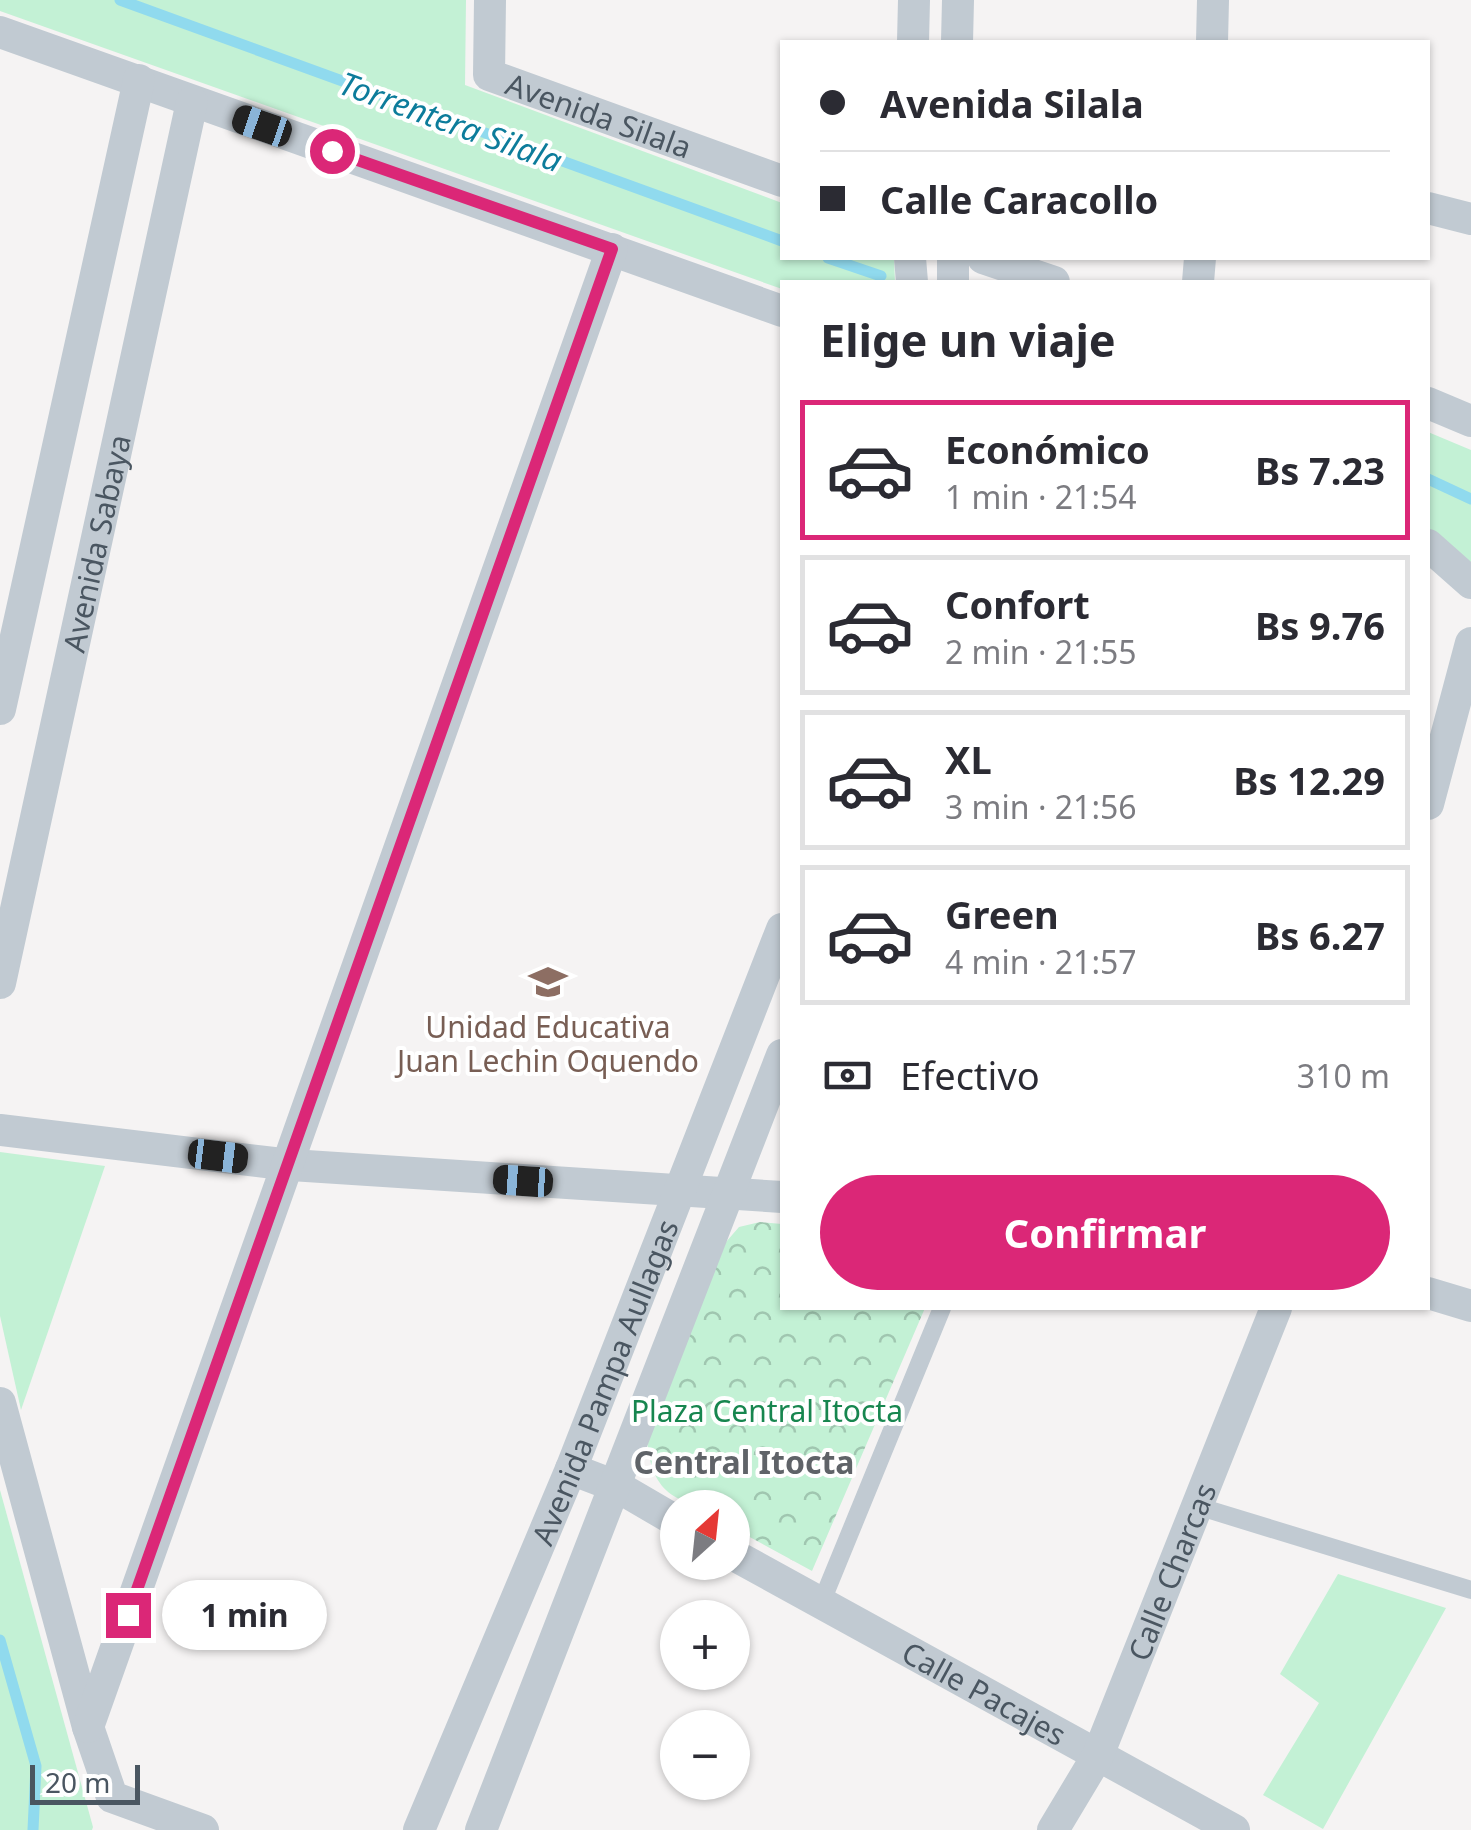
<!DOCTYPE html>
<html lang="es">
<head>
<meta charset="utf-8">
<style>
	:root { --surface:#fff; --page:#f7f7f7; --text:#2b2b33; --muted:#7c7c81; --line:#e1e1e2; --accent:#db2777 }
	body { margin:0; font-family:"Noto Sans",sans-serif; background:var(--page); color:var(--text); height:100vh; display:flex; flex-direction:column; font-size:38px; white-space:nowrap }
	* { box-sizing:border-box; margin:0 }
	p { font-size:32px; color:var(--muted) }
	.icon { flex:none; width:55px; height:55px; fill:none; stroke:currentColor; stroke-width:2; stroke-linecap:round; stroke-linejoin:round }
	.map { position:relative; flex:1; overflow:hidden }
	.details { position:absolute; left:780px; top:280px; width:650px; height:1030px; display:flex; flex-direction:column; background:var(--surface); border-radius:0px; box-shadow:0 2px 8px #0004 }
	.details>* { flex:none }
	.banner { position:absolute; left:780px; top:40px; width:650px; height:220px; border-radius:0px; box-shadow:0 2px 8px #0004; display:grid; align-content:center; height:220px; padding:0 40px; background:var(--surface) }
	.needle { width:65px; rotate:27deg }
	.buttons { position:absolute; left:660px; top:1490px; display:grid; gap:20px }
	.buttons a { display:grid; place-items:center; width:90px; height:90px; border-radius:50%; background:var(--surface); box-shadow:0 2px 8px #0004; font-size:50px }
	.scale { position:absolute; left:30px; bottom:25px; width:110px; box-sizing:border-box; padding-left:10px; border:5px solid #4a5661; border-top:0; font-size:28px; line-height:35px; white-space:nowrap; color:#4a5661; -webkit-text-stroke:8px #fff; paint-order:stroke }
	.end { position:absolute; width:45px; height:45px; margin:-22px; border:12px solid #db2777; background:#fff; box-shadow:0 0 0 5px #fff }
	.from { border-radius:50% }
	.bubble { position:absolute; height:70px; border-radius:35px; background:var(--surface); box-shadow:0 2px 8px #0004; font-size:32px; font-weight:700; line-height:70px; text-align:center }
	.car { position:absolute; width:30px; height:60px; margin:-30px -15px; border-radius:12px; box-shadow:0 0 8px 2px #0007; background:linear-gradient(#222 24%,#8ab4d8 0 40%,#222 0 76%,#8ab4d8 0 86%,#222 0) }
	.banner b { display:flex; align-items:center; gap:35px; height:95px; font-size:38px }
	.banner b+b { border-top:2px solid var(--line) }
	.banner i { width:25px; height:25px; background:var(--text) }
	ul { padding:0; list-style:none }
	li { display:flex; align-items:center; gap:30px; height:140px; margin:0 20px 15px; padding:0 20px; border:5px solid var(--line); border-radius:0px }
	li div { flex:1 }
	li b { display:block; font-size:38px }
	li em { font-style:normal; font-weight:700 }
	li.on { border-color:var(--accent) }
	li>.icon { width:90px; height:90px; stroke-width:1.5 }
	h2 { padding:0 40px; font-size:45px; line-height:120px }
	.pay { display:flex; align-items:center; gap:25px; height:110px; padding:0 40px; font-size:38px }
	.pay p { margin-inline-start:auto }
	.primary-button { display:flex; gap:20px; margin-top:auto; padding:20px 40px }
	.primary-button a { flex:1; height:115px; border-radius:60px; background:var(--accent); color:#fff; font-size:40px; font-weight:700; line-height:115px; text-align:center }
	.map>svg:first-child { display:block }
</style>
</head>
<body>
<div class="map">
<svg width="1471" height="1830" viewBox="0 0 1471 1830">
	<defs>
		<pattern id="park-crowns" width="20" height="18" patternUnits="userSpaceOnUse" patternTransform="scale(2.5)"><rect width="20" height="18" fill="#c3f1d5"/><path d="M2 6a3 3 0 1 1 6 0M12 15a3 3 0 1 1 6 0" fill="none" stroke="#a0c6b0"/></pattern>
	</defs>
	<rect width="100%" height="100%" fill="#f5f3f3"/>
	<g fill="#c3f1d5">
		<path d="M0 0H466L465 85 782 203V258H894L895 282H782V289L0 11Z"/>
		<path d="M1428 432 1471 450V563L1428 532Z"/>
		<path d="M0 1152 105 1166 21 1410 0 1316Z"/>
		<path d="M0 1490 93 1827 92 1830H0Z"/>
		<path d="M1338 1574 1446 1608 1323 1829 1263 1795 1319 1703 1280 1674Z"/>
	</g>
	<path fill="url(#park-crowns)" d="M760 1222 782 1224V1308H925L812 1571 733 1528 732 1508C680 1507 650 1496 647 1437L726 1242 739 1227Z"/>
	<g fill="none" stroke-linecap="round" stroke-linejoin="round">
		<g stroke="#90daee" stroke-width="11">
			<path d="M120 0 782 241"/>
			<path d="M828 258 881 276"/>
			<path d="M1428 479 1471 499"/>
			<path d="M0 1640 36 1766 33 1830"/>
		</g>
		<g stroke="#c1cad2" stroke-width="18">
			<path d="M1197 1506 1471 1590"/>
			<path d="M820 1606 942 1308"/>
		</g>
		<g stroke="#c1cad2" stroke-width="32">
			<path id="s1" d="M490 0 489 75 782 181"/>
			<path d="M0 32 782 311"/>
			<path d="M913 42 914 0"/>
			<path d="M957 42 958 0"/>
			<path d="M1212 42 1213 0"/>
			<path d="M1428 208 1471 219"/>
			<path d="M910 258 912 282"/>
			<path d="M983 258 1054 282"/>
			<path d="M953 282V258"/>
			<path d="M1198 282 1200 258"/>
			<path d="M1428 403 1471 421"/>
			<path d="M1428 545 1471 583"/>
			<path d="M0 709 139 80"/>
			<path d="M1428 804 1471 643"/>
			<path id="s2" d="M0 983 192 102"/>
			<path d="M0 1130 291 1165 782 1197"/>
			<path d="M1428 1293 1471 1306"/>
			<path d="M0 1403 88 1727 112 1797 203 1830"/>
			<path d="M571 1469 618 1487 678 1522"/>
			<path id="s3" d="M732 1554 1234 1830"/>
			<path d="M88 1727 612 249"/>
			<path id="s4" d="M419 1830 571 1469 782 929"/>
			<path d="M481 1830 782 1055"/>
			<path id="s5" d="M1053 1830 1098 1755 1276 1308"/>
		</g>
	</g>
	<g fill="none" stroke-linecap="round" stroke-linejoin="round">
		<path stroke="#db2777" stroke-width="12" d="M128 1615 612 249 332 151"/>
	</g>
	<defs>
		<g id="school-bare" transform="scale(3)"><path d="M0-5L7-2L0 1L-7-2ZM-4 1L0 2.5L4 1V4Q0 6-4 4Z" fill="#8d6e63" stroke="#fff" stroke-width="2.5" paint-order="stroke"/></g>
	</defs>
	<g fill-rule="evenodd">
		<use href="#school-bare" x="548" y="982"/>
	</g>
	<g text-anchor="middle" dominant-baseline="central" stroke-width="8" stroke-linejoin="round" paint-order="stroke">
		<g font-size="30" fill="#4a5661" stroke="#fff">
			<text stroke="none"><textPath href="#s1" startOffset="192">Avenida Silala</textPath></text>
			<text stroke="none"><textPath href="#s2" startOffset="450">Avenida Sabaya</textPath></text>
			<text stroke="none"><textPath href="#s4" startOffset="485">Avenida Pampa Aullagas</textPath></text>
			<text stroke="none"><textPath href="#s5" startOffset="285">Calle Charcas</textPath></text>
			<text stroke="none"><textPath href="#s3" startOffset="288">Calle Pacajes</textPath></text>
		</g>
		<g font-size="30" fill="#785e54" stroke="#fff">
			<text x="548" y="1026">Unidad Educativa<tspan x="548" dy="34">Juan Lechin Oquendo</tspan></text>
		</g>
		<g font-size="30" fill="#17864f" stroke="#fff">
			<text x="767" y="1410">Plaza Central Itocta</text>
		</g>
		<g font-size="32" font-style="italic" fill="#0c7c9b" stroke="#fff">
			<text transform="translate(451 121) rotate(20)">Torrentera Silala</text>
		</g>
		<g font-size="32" font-weight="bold" fill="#5f6368" stroke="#fff">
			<text x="744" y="1461">Central Itocta</text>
		</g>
	</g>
</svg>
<div class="buttons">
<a><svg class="needle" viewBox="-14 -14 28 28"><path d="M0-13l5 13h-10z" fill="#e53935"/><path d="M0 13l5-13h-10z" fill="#7c7c81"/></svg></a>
<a>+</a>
<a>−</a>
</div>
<div class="scale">20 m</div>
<i class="end from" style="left:332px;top:151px"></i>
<i class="end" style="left:128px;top:1615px"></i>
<div class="bubble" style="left:162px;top:1580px;width:165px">1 min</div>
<i class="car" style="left:262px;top:126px;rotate:289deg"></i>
<i class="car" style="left:218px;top:1156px;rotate:97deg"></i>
<i class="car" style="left:523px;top:1181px;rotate:274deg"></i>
<div class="banner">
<b><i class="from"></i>Avenida Silala</b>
<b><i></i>Calle Caracollo</b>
</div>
<section class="details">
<h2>Elige un viaje</h2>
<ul>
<li class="on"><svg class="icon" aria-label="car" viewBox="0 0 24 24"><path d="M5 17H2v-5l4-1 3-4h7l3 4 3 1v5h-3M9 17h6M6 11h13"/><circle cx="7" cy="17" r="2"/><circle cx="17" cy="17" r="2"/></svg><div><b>Económico</b><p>1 min · 21:54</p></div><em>Bs 7.23</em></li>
<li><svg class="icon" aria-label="car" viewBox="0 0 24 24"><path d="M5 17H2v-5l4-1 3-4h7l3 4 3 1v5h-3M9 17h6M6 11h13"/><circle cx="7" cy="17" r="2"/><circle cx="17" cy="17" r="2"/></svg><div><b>Confort</b><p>2 min · 21:55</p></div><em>Bs 9.76</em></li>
<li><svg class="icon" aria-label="car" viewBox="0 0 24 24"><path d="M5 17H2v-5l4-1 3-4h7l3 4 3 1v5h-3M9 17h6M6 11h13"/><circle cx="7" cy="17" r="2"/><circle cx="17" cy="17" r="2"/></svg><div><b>XL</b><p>3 min · 21:56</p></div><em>Bs 12.29</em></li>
<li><svg class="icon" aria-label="car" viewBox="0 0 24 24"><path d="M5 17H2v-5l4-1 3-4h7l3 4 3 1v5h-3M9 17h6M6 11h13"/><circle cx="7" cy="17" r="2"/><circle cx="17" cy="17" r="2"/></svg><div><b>Green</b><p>4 min · 21:57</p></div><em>Bs 6.27</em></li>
</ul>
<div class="pay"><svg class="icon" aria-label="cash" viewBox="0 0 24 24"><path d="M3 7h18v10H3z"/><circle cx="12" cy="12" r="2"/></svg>Efectivo<p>310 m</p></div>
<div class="primary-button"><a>Confirmar</a></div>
</section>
</div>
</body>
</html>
